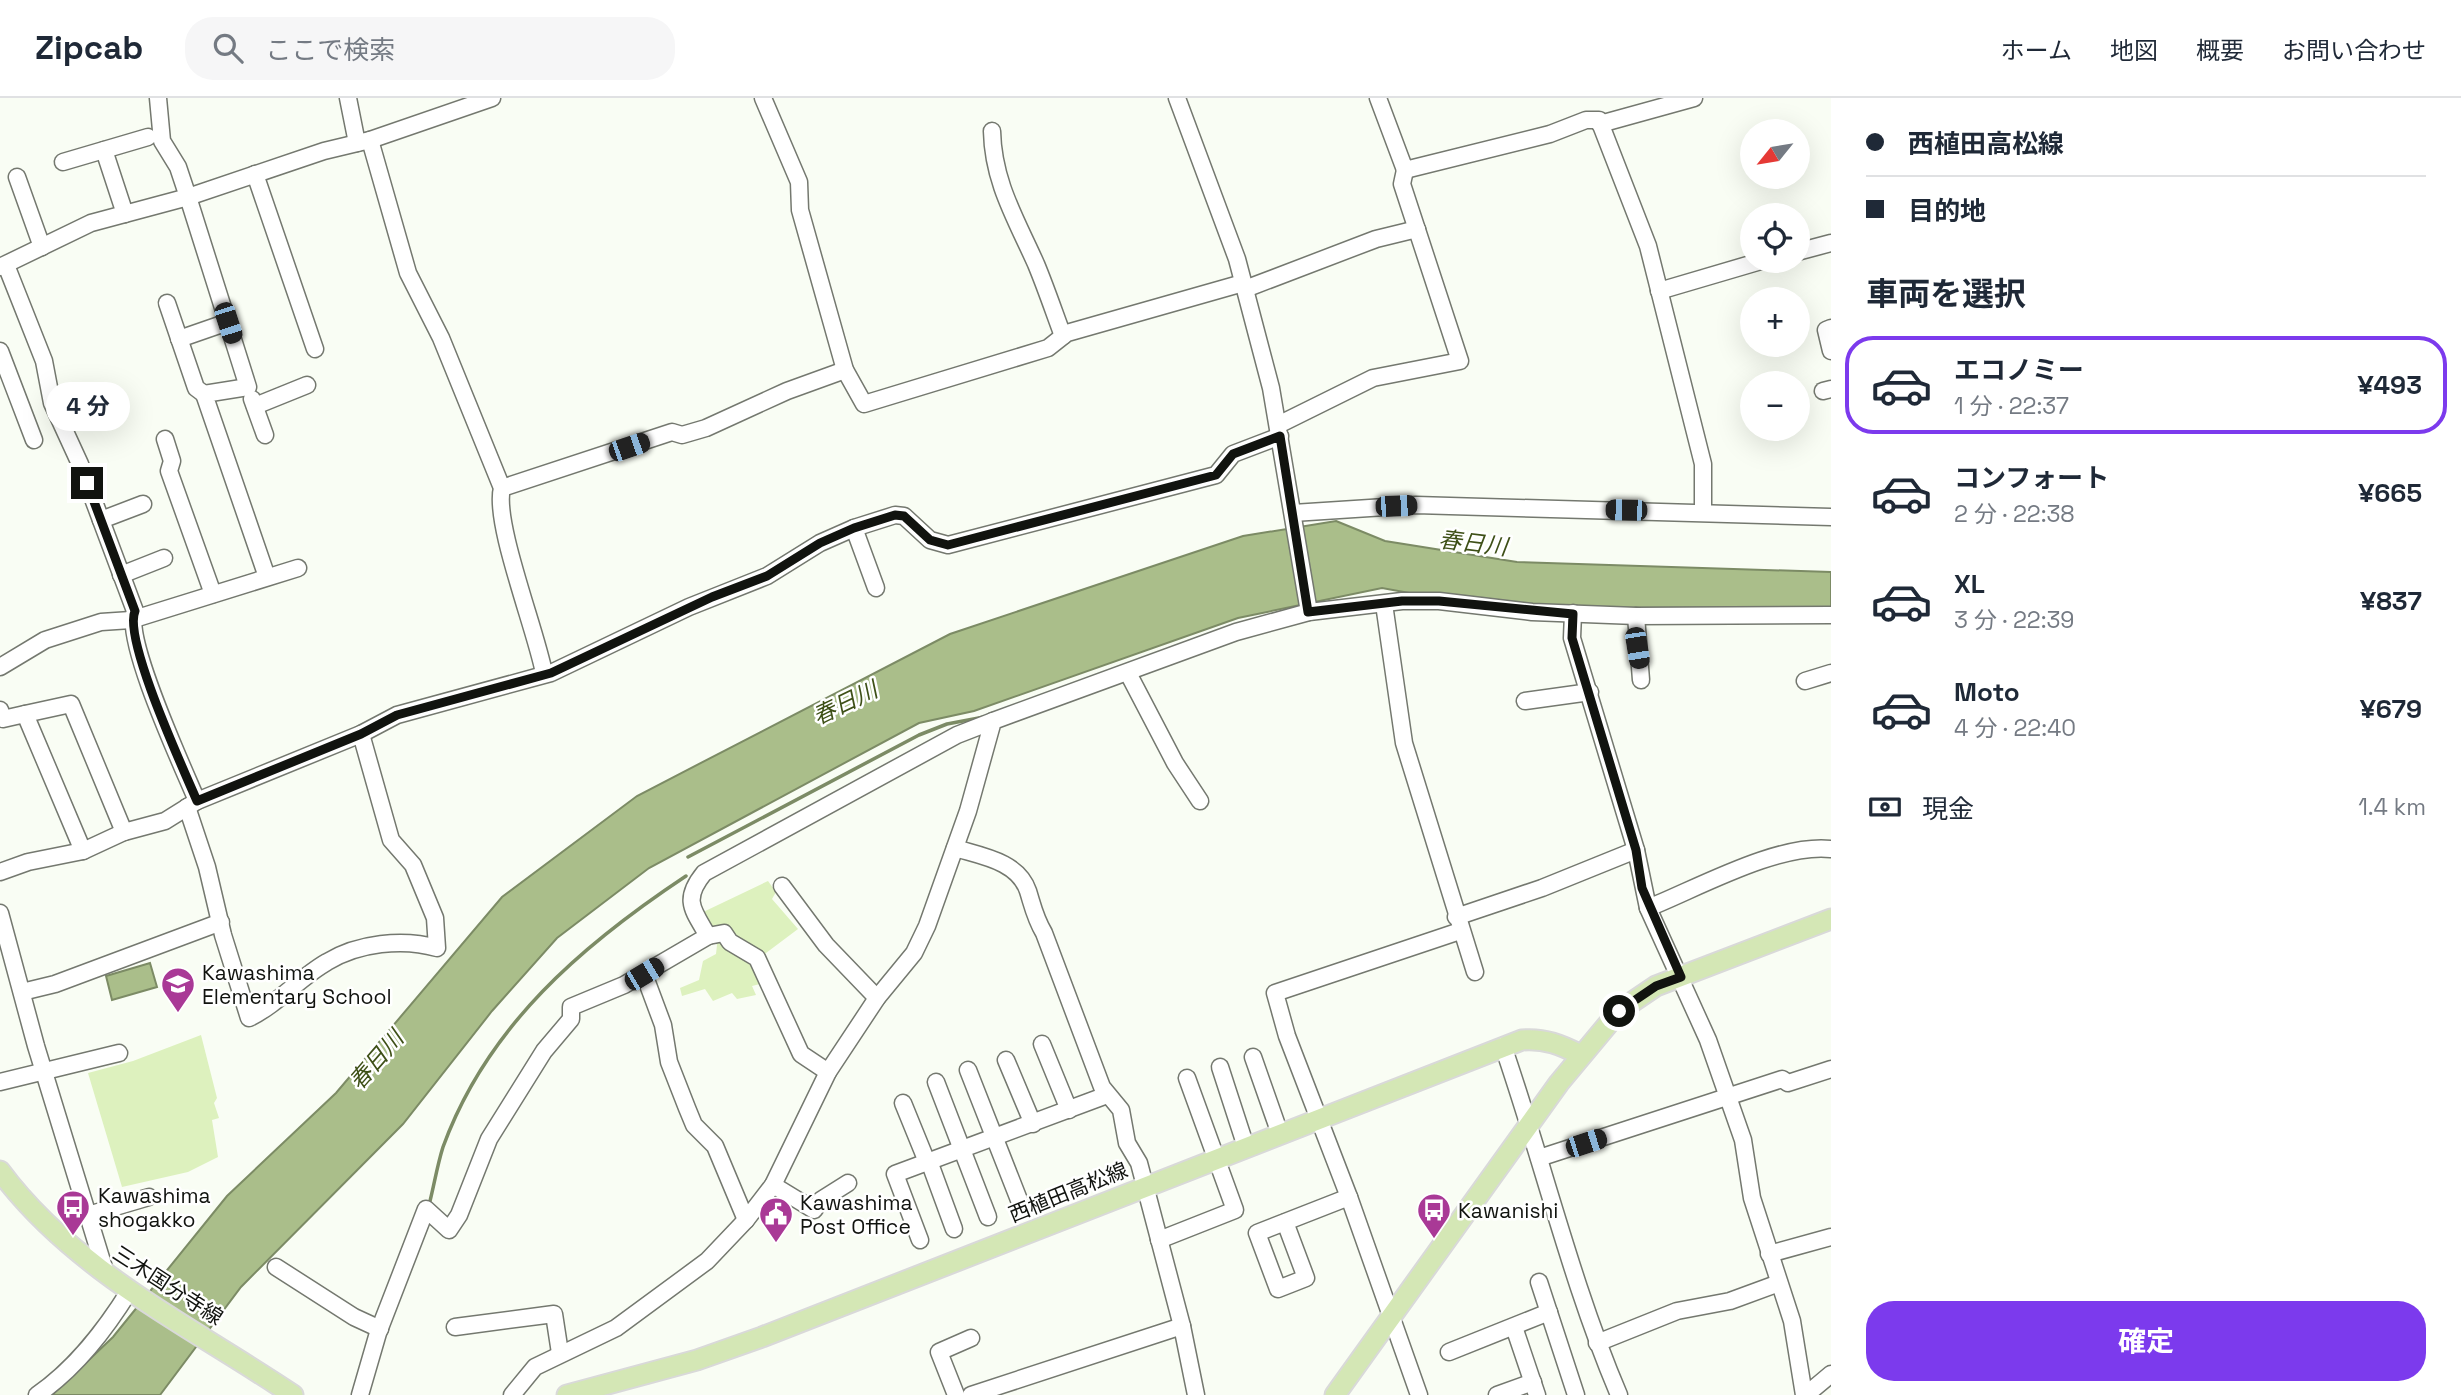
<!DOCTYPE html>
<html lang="ja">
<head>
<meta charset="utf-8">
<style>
	:root { --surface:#fff; --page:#f6f6f7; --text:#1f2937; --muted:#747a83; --line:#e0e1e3; --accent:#7c3aed }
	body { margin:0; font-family:"Space Grotesk","Noto Sans JP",sans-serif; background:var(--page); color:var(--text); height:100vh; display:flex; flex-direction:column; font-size:26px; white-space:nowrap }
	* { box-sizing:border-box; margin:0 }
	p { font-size:23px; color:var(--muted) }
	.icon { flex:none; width:38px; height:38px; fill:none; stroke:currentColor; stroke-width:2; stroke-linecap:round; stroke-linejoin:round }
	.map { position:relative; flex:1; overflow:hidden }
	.drawer { display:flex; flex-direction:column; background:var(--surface); width:630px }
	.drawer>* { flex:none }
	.banner { display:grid; align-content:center; height:154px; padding:0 35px; background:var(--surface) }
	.needle { width:46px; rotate:240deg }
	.buttons { position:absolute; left:1740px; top:21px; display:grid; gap:14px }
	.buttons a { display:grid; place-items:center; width:70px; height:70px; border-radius:50%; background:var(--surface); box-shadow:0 7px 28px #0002; font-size:35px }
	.end { position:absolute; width:32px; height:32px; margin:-16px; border:9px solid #11130f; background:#fff; box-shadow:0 0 0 4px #fff }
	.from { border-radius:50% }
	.bubble { position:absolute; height:49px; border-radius:24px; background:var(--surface); box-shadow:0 7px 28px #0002; font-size:23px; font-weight:700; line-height:49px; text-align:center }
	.car { position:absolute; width:21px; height:42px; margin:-21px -10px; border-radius:9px; box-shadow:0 0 5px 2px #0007; background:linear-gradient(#222 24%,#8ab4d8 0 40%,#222 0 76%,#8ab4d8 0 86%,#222 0) }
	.banner b { display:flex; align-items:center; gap:24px; height:66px; font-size:26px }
	.banner b+b { border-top:2px solid var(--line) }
	.banner i { width:18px; height:18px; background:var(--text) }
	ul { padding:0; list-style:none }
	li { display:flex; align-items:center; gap:21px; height:98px; margin:0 14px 10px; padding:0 21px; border:4px solid transparent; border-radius:28px }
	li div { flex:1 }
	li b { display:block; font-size:26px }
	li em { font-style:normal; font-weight:700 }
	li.on { border-color:var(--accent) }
	li>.icon { width:63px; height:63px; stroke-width:1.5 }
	h2 { padding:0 35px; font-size:32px; line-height:84px }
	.pay { display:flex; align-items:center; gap:18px; height:77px; padding:0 35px; font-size:26px }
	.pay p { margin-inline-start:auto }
	.action { display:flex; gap:14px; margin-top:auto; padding:14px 35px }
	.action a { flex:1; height:80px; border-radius:28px; background:var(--accent); color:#fff; font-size:28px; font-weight:700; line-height:80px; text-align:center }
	header { display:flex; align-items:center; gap:42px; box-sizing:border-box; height:98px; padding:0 35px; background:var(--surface); border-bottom:2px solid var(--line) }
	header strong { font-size:33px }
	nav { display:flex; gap:38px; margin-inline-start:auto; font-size:24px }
	.search { width:490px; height:63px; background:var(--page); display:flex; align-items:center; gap:18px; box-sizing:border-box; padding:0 24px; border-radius:28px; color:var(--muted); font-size:26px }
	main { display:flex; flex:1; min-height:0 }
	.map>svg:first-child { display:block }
</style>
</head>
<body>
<header>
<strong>Zipcab</strong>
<div class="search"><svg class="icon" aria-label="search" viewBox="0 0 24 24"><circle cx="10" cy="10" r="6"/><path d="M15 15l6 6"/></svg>ここで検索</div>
<nav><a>ホーム</a><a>地図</a><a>概要</a><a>お問い合わせ</a></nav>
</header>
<main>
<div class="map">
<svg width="1831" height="1297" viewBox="0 0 1831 1297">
	<rect width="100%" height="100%" fill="#f9fdf4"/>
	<g fill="#ddf1be">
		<path d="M768 783 776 794 772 801 798 831 754 864 764 885 752 888 756 897 737 901 732 895 713 903 705 891 682 898 680 890 699 882 703 863 716 856 717 847 699 816Z"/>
		<path d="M201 937 217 1000 214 1005 219 1020 212 1022 218 1059 188 1074 122 1089 88 975 133 963Z"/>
	</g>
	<g fill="#aabe8a" stroke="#7c8b65" stroke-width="2">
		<path d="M1336 423 1385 443 1517 464 1831 474V509L1540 510 1448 502 1382 490 1238 520 974 613 919 625 649 770 557 840 492 913 403 1026 241 1189 160 1297H52L113 1239 227 1098 336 995 502 799 637 698 950 536 1243 438Z"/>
		<path d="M150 865 157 889 112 902 106 878Z"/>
	</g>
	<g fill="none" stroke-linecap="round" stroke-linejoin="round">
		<g stroke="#7c8b65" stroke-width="3.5">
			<path d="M688 759 919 637 947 626 984 619"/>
			<path d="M429 1107C434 1088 437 1068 443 1049 487 928 582 847 686 778"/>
		</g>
		<g stroke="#74786f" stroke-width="19">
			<g id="minor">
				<path d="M158 0 162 43 178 69 188 99 248 289 204 296 267 479"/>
				<path d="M348 0 357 45"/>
				<path d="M763 0 799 84 800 112 845 272 864 306 1048 250 1067 235 1243 185"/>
				<path d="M1177 0 1237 161 1271 290 1309 514"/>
				<path d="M1378 0 1405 72 1550 36 1586 22H1599L1648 148 1703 366V414"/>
				<path d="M1600 26 1694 0"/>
				<path d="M992 33C993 84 1016 121 1036 166 1046 190 1054 214 1063 238"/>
				<path d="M370 42 408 175 441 240 502 390C493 424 536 532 544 575"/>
				<path d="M104 52 125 116"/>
				<path d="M63 64 148 39"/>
				<path d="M255 76 315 251"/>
				<path d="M17 79 42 149"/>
				<path d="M1797 154 1831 145"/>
				<path d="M6 167 44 263 52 305 80 366 135 513C123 541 183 669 197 703"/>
				<path d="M0 169 91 125 188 99 324 53 370 42 492 0"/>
				<path d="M1245 191 1376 141 1417 131"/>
				<path d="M1659 193 1761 163"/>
				<path d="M167 205 196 290 204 296"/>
				<path d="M1831 230 1826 232 1831 253"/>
				<path d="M179 241 228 224"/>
				<path d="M0 253 34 342"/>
				<path d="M1823 293 1831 291"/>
				<path d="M252 301 265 337"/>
				<path d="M255 308 307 287"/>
				<path d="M1278 327 1373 280 1460 263 1402 86 1405 72"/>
				<path d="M165 341 172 363 169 373 213 496"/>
				<path d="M502 390 672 334 682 337 706 330 787 293 845 272"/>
				<path d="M1293 415 1416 407 1831 419"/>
				<path d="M101 422 143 406"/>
				<path d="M854 430 876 490"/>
				<path d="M121 477 164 460"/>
				<path d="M1384 506 1404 645 1475 874"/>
				<path d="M1573 515 1572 540 1636 752 1648 810"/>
				<path d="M1636 518 1641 582"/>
				<path d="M0 569 45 542 101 524 131 522 298 470"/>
				<path d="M1128 575 1175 665 1200 703"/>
				<path d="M1805 583 1831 575"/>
				<path d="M1525 603 1590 594"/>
				<path d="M0 612 3 621 25 616 83 753"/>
				<path d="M25 616 71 606 124 734"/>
				<path d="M187 709 207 769 223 837 249 920C278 906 299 880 327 864 358 845 403 840 437 850L435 820 413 767 391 742 361 636"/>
				<path d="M955 750C981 758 1018 763 1028 793 1033 809 1035 820 1044 835L1102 989 1121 1012 1127 1045 1139 1065 1182 1228 1196 1297"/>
				<path d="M0 774 28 764 83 753 124 734 165 723 197 703 361 636 397 617 551 575 689 509 767 478 820 445 854 430 895 417 904 418 930 442 948 447 1216 377 1233 356 1280 338"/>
				<path d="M782 788 826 847 877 900"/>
				<path d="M0 815 36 948 106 1176"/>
				<path d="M1456 819 1542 790 1636 752"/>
				<path d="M708 838 724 835 730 844 757 860 801 956 828 974"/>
				<path d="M644 876 663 927 669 964 687 1010 694 1027 715 1048 746 1122"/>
				<path d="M22 894 55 886 221 824"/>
				<path d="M1042 946 1069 1012"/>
				<path d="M1503 948C1543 1064 1571 1184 1619 1297"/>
				<path d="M1253 959 1280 1036"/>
				<path d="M1006 962 1033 1026"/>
				<path d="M1220 969 1246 1049"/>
				<path d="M968 972 1021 1107"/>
				<path d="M0 984 119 955"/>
				<path d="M936 984 988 1119"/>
				<path d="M903 1005 927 1064"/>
				<path d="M1539 1060 1782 981 1788 985 1831 971"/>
				<path d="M929 1063 954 1131"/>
				<path d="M773 1087 814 1112 821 1102 848 1085"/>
				<path d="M88 1117 149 1099"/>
				<path d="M1285 1124 1306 1180 1278 1191 1257 1135 1349 1099"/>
				<path d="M920 1142 895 1076 1107 997"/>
				<path d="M1159 1142 1235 1112 1187 980"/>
				<path d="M1769 1156 1831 1139"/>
				<path d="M276 1169 354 1219 380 1231"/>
				<path d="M1539 1184 1576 1297"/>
				<path d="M455 1229 554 1216 560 1255"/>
				<path d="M1514 1229 1537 1297"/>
				<path d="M1597 1245 1677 1213 1730 1203 1779 1185"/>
				<path d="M1449 1254 1549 1214"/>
				<path d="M37 1297C76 1270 105 1232 130 1192"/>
				<path d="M360 1297 378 1235 426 1111 449 1132 459 1117 489 1041 544 953 571 921V909L624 887 708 838C693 812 682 802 704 775L957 637 993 623"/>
				<path d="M512 1297 535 1269 616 1230 707 1163 746 1122 773 1087 828 974 877 900 914 855 927 828 968 713 993 623 1236 534 1309 514 1402 503H1439L1532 514 1636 518 1831 517"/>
				<path d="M956 1297 939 1254 971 1240"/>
				<path d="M971 1297 1182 1228"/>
				<path d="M1419 1297 1349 1099 1287 938 1275 895 1460 833"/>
				<path d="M1497 1297 1533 1284"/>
				<path d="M1804 1297 1792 1223 1752 1100 1743 1042 1708 942 1648 810C1698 790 1778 745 1831 751"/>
				<path d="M1806 1297 1831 1276"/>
			</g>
		</g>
		<g stroke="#d9d9d9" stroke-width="23">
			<g id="major">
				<path d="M0 1073C74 1173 192 1229 293 1297"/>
				<path d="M567 1297 697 1262 762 1239 1522 942C1545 940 1561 947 1581 957"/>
				<path d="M1335 1297 1559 985 1619 913 1656 888 1831 821"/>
			</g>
		</g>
		<use href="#minor" stroke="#fff" stroke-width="16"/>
		<use href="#major" stroke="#d4e7b5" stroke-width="19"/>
	</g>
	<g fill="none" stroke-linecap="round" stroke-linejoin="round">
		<path stroke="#11130f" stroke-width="9" d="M87 385 135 513C123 541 183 670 197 703L361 636 397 617 551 575 712 499 767 478 820 445 854 430 895 417 904 418 930 442 948 447 1216 377 1233 356 1280 338 1308 514 1402 503H1439L1573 516 1572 540 1636 752 1642 790 1681 879 1656 888 1619 913"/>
	</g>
	<defs>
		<g id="school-pin" transform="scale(1.75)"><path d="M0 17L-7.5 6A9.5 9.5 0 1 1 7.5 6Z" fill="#a93996" stroke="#fff"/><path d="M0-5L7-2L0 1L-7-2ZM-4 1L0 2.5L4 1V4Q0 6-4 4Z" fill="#fff"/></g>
		<g id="bus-pin" transform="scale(1.75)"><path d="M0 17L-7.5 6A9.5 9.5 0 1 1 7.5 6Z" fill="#a93996" stroke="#fff"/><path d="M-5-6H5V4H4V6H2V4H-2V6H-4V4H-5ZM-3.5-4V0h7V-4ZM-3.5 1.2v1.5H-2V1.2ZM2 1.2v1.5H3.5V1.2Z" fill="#fff"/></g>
		<g id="civic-pin" transform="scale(1.75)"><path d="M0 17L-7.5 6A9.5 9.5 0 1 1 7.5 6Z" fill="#a93996" stroke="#fff"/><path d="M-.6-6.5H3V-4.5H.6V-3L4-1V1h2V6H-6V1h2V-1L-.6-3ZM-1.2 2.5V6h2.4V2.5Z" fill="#fff"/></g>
	</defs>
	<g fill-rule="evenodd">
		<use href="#school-pin" x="178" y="886"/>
		<use href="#bus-pin" x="73" y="1109"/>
		<use href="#bus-pin" x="1434" y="1112"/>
		<use href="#civic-pin" x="776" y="1116"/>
	</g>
	<g text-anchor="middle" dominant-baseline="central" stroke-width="5" stroke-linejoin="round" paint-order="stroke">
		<g font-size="21" fill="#11130f" stroke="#fff" text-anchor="start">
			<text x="202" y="874">Kawashima<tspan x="202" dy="24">Elementary School</tspan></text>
			<text x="98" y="1097">Kawashima<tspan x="98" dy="24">shogakko</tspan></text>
			<text x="800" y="1104">Kawashima<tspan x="800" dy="24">Post Office</tspan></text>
			<text x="1458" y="1112">Kawanishi</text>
		</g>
		<g font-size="21" fill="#11130f" stroke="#fff">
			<text transform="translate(1068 1094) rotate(-22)">西植田高松線</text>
			<text transform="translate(168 1187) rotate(33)">三木国分寺線</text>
		</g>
		<g font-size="23" font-style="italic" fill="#3e5017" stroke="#fff">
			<text transform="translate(1473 445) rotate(7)">春日川</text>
			<text transform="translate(845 605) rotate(-26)">春日川</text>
			<text transform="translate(376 962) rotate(-49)">春日川</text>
		</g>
	</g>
</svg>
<div class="buttons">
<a><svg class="needle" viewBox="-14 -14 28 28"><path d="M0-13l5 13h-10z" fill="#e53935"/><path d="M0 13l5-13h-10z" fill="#747a83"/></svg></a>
<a><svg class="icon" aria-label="locate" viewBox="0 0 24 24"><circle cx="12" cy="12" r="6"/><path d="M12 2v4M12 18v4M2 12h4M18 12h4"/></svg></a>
<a>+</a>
<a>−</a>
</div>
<i class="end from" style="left:1619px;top:913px"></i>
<i class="end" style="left:87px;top:385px"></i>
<div class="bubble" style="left:46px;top:284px;width:84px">4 分</div>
<i class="car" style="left:228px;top:225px;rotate:162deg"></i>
<i class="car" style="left:629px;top:349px;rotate:71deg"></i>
<i class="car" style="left:1396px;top:408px;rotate:88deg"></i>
<i class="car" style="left:1626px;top:412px;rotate:271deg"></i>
<i class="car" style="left:1637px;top:550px;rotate:171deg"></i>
<i class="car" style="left:644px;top:876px;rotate:59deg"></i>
<i class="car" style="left:1586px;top:1045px;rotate:72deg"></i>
</div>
<section class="drawer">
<div class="banner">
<b><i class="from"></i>西植田高松線</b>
<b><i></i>目的地</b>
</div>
<h2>車両を選択</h2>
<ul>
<li class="on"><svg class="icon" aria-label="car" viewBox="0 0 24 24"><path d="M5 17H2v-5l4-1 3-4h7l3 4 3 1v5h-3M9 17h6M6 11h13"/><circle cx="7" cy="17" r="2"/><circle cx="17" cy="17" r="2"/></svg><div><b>エコノミー</b><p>1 分 · 22:37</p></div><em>¥493</em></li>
<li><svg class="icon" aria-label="car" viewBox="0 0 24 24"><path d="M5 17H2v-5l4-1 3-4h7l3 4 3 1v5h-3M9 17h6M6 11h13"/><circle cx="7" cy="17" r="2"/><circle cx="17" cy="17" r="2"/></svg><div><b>コンフォート</b><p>2 分 · 22:38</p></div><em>¥665</em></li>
<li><svg class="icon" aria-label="car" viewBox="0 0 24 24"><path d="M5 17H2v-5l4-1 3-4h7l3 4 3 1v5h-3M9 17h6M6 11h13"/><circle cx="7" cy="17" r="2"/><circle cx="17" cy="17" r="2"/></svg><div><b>XL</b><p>3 分 · 22:39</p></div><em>¥837</em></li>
<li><svg class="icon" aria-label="car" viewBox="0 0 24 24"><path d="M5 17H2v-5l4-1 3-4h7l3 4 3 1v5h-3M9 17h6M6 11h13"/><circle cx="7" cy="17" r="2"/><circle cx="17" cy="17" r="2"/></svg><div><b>Moto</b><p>4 分 · 22:40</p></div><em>¥679</em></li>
</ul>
<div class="pay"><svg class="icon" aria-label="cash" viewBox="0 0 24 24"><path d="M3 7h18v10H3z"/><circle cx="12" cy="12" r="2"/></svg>現金<p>1.4 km</p></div>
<div class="action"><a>確定</a></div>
</section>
</main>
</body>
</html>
